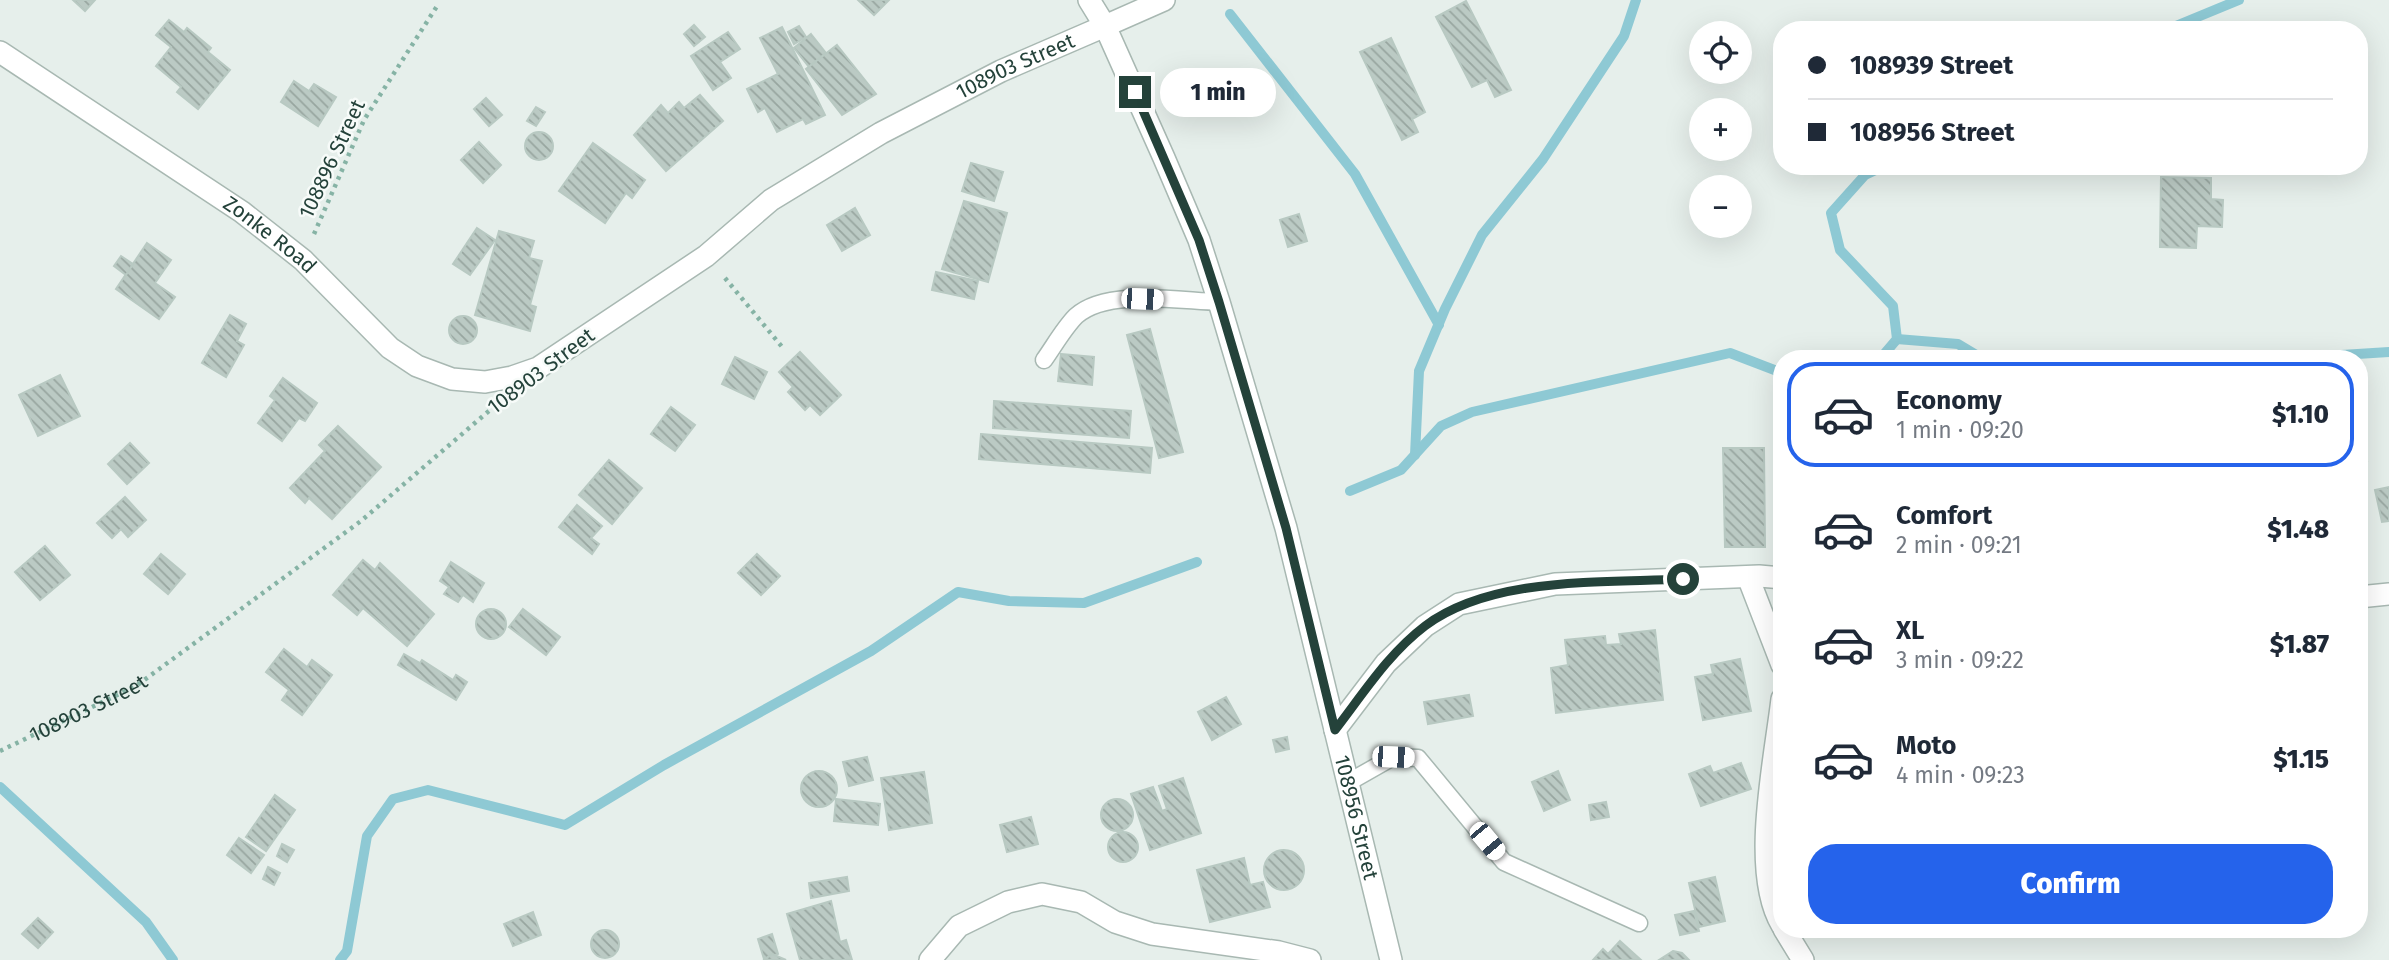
<!DOCTYPE html>
<html lang="en">
<head>
<meta charset="utf-8">
<style>
	:root { --surface:#fff; --page:#f2f2f3; --text:#1f2937; --muted:#747a83; --line:#e0e1e3; --accent:#2563eb }
	body { margin:0; font-family:"Fira Sans",sans-serif; background:var(--page); color:var(--text); height:100vh; display:flex; flex-direction:column; font-size:26px; white-space:nowrap }
	* { box-sizing:border-box; margin:0 }
	p { font-size:23px; color:var(--muted) }
	.icon { flex:none; width:38px; height:38px; fill:none; stroke:currentColor; stroke-width:2; stroke-linecap:round; stroke-linejoin:round }
	.map { position:relative; flex:1; overflow:hidden }
	.drawer { position:absolute; left:1773px; top:350px; width:595px; height:588px; display:flex; flex-direction:column; background:var(--surface); border-radius:28px; box-shadow:0 7px 28px #0002 }
	.drawer>* { flex:none }
	.banner { position:absolute; left:1773px; top:21px; width:595px; height:154px; border-radius:28px; box-shadow:0 7px 28px #0002; display:grid; align-content:center; height:154px; padding:0 35px; background:var(--surface) }
	.tools { position:absolute; left:1689px; top:21px; display:grid; gap:14px }
	.tools a { display:grid; place-items:center; width:63px; height:63px; border-radius:50%; background:var(--surface); box-shadow:0 7px 28px #0002; font-size:35px }
	.end { position:absolute; width:32px; height:32px; margin:-16px; border:9px solid #24423a; background:#fff; box-shadow:0 0 0 4px #fff }
	.from { border-radius:50% }
	.bubble { position:absolute; height:49px; border-radius:24px; background:var(--surface); box-shadow:0 7px 28px #0002; font-size:23px; font-weight:800; line-height:49px; text-align:center }
	.car { position:absolute; width:21px; height:42px; margin:-21px -10px; border-radius:9px; box-shadow:0 0 5px 2px #0007; background:linear-gradient(#fff 24%,#345 0 40%,#fff 0 76%,#345 0 86%,#fff 0) }
	.banner b { display:flex; align-items:center; gap:24px; height:66px; font-size:26px }
	.banner b+b { border-top:2px solid var(--line) }
	.banner i { width:18px; height:18px; background:var(--text) }
	ul { padding:12px 0 0; list-style:none }
	li { display:flex; align-items:center; gap:21px; height:105px; margin:0 14px 10px; padding:0 21px; border:4px solid transparent; border-radius:28px }
	li div { flex:1 }
	li b { display:block; font-size:26px }
	li em { font-style:normal; font-weight:800 }
	li.current { border-color:var(--accent) }
	li>.icon { width:63px; height:63px; stroke-width:1.5 }
	.action { display:flex; gap:14px; margin-top:auto; padding:14px 35px }
	.action a { flex:1; height:80px; border-radius:28px; background:var(--accent); color:#fff; font-size:28px; font-weight:800; line-height:80px; text-align:center }
	.map>svg:first-child { display:block }
</style>
</head>
<body>
<div class="map">
<svg width="2389" height="960" viewBox="0 0 2389 960">
	<defs>
		<pattern id="building-back-hatch" width="6" height="6" patternUnits="userSpaceOnUse" patternTransform="scale(1.75)"><rect width="6" height="6" fill="#bbcac4"/><path d="M-1 5l2 2M0 0l6 6M5-1l2 2" fill="none" stroke="#98a6a0"/></pattern>
	</defs>
	<rect width="100%" height="100%" fill="#e6efeb"/>
	<g fill="none" stroke-linecap="round" stroke-linejoin="round">
		<g stroke="#8ec9d4" stroke-width="10">
			<path d="M1230 14 1355 174 1439 325"/>
			<path d="M2166 30 2239 0"/>
			<path d="M1897 339 1958 344 1983 359"/>
			<path d="M1880 359 1897 339 1893 306 1840 250 1831 213 1865 175 1884 166"/>
			<path d="M2279 359 2389 352"/>
			<path d="M1415 455 1419 371 1445 309 1482 235 1543 159 1624 36 1636 0"/>
			<path d="M1350 491 1401 470 1441 426 1472 412 1730 353 1782 373"/>
			<path d="M0 787 146 922 173 960"/>
			<path d="M340 960 347 951 367 836 393 799 428 790 565 825 664 765 871 651 958 592 1009 601 1084 603 1197 562"/>
		</g>
	</g>
	<g fill="url(#building-back-hatch)" stroke="#b8c9c2" stroke-width="2">
		<path d="M73 0H95L85 11Z"/>
		<path d="M858 0H889L874 15Z"/>
		<path d="M1466 1 1511 90 1495 97 1487 80 1472 87 1436 17Z"/>
		<path d="M169 20 184 32 187 28 211 48 208 52 230 70 198 109 177 92 181 87 156 66 171 47 156 35Z"/>
		<path d="M694 25 705 37 694 46 684 34Z"/>
		<path d="M799 26 806 37 794 44 788 32Z"/>
		<path d="M782 27 825 115 806 124 803 119 777 132 765 108 758 112 747 89 778 74 760 38Z"/>
		<path d="M728 32 740 49 720 62 731 78 713 90 691 56Z"/>
		<path d="M811 34 826 53 809 67 794 48Z"/>
		<path d="M1391 38 1425 112 1412 119 1418 132 1402 140 1360 52Z"/>
		<path d="M837 45 876 94 842 115 806 69Z"/>
		<path d="M1228 74 1238 98 1222 105 1211 81Z"/>
		<path d="M294 81 309 91 314 84 336 97 318 126 281 102Z"/>
		<path d="M700 95 723 121 666 171 634 135 661 105 668 113 679 102 684 108Z"/>
		<path d="M486 98 502 115 489 126 474 109Z"/>
		<path d="M536 107 545 112 536 126 527 121Z"/>
		<circle cx="539" cy="146" r="14"/>
		<path d="M479 142 501 165 483 183 461 160Z"/>
		<path d="M593 143 645 180 632 198 626 193 605 223 559 191Z"/>
		<path d="M971 163 1003 172 994 201 962 191Z"/>
		<path d="M2281 166H2303V171L2281 172Z"/>
		<path d="M2161 177 2211 178V199L2223 200 2222 227 2197 226 2196 248 2160 247Z"/>
		<path d="M964 201 1007 213 988 282 942 269Z"/>
		<path d="M855 208 870 235 842 251 827 225Z"/>
		<path d="M1299 214 1307 241 1288 247 1280 220Z"/>
		<path d="M477 228 495 240 470 275 453 264Z"/>
		<path d="M499 231 534 241 529 258 542 261 530 305 536 307 530 331 475 315Z"/>
		<path d="M147 243 171 260 155 283 175 297 159 319 116 289Z"/>
		<path d="M121 256 133 264 126 275 114 266Z"/>
		<path d="M936 272 978 281 974 299 932 290Z"/>
		<path d="M230 315 246 324 237 341 244 345 226 377 202 363Z"/>
		<circle cx="463" cy="330" r="14"/>
		<path d="M1150 329 1183 452 1159 458 1127 335Z"/>
		<path d="M800 352 841 395 820 415 810 405 805 410 788 392 793 387 779 372Z"/>
		<path d="M1061 354 1094 357 1092 385 1058 381Z"/>
		<path d="M735 357 767 372 754 399 722 384Z"/>
		<path d="M60 375 80 416 38 436 19 395Z"/>
		<path d="M283 378 317 403 305 421 299 418 282 441 258 423 275 400 270 396Z"/>
		<path d="M994 401 1131 411 1129 438 993 428Z"/>
		<path d="M671 407 695 425 675 451 651 434Z"/>
		<path d="M338 426 381 467 332 519 309 498 305 503 290 488 325 451 319 445Z"/>
		<path d="M981 434 1152 448 1150 473 979 459Z"/>
		<path d="M2362 435 2367 461 2359 462V436Z"/>
		<path d="M130 443 149 463 127 484 108 464Z"/>
		<path d="M1723 448H1764L1765 547H1725Z"/>
		<path d="M609 460 642 488 612 524 579 495Z"/>
		<path d="M2389 487V521L2382 522 2375 490Z"/>
		<path d="M125 497 146 520 128 537 121 529 112 538 97 523Z"/>
		<path d="M577 505 602 526 591 538 599 544 592 554 559 527Z"/>
		<path d="M45 546 70 575 40 600 15 572Z"/>
		<path d="M161 554 185 574 168 594 144 574Z"/>
		<path d="M757 554 780 576 761 595 738 573Z"/>
		<path d="M363 560 375 570 380 563 434 614 407 646 363 608 357 615 333 595Z"/>
		<path d="M451 562 484 583 473 602 463 595 458 602 444 594 449 587 440 581Z"/>
		<path d="M523 609 560 637 546 655 509 627Z"/>
		<circle cx="491" cy="624" r="15"/>
		<path d="M1655 630 1663 700 1556 713 1551 668 1568 665 1565 640 1605 636 1606 645 1621 644 1619 634Z"/>
		<path d="M284 649 307 667 312 660 332 675 302 715 282 700 289 690 266 672Z"/>
		<path d="M404 654 420 663 422 660 453 680 456 675 467 682 456 700 398 665Z"/>
		<path d="M1740 659 1751 711 1703 720 1695 677 1713 674 1711 665Z"/>
		<path d="M1469 695 1473 716 1428 724 1424 702Z"/>
		<path d="M1226 697 1241 724 1212 740 1198 712Z"/>
		<path d="M1287 737 1289 749 1276 752 1273 740Z"/>
		<path d="M867 757 873 780 849 786 843 762Z"/>
		<path d="M1741 763 1751 789 1701 806 1689 774 1710 766 1713 773Z"/>
		<circle cx="819" cy="789" r="18"/>
		<path d="M1558 771 1570 800 1544 811 1532 782Z"/>
		<path d="M924 772 932 823 889 830 881 778Z"/>
		<path d="M1183 778 1201 833 1150 850 1131 794 1153 787 1162 811 1167 809 1159 786Z"/>
		<path d="M275 795 295 810 266 851 246 837Z"/>
		<path d="M836 799 880 804 878 825 834 821Z"/>
		<circle cx="1117" cy="815" r="16"/>
		<path d="M1606 802 1609 817 1591 820 1589 805Z"/>
		<path d="M1031 817 1038 844 1007 852 1000 825Z"/>
		<circle cx="1123" cy="847" r="15"/>
		<path d="M239 838 264 855 251 873 227 855Z"/>
		<path d="M282 844 294 850 287 862 277 856Z"/>
		<circle cx="1284" cy="870" r="20"/>
		<path d="M1244 858 1250 885 1263 882 1270 907 1210 922 1197 870Z"/>
		<path d="M268 867 280 873 274 885 263 879Z"/>
		<path d="M847 877 849 891 811 898 809 883Z"/>
		<path d="M1715 877 1725 921 1699 927 1689 883Z"/>
		<path d="M831 901 840 942 846 940 852 960H800L787 914Z"/>
		<path d="M1694 911 1699 931 1680 935 1675 915Z"/>
		<path d="M533 912 541 935 513 946 504 924Z"/>
		<path d="M38 918 53 932 38 948 22 934Z"/>
		<circle cx="605" cy="944" r="14"/>
		<path d="M772 934 778 954 764 959 758 939Z"/>
		<path d="M1620 941 1641 960H1593L1603 949 1608 954Z"/>
		<path d="M1673 951 1682 953 1689 960H1659Z"/>
		<path d="M772 954 786 960H764Z"/>
	</g>
	<g fill="none" stroke-linecap="round" stroke-linejoin="round">
		<g stroke="#a8b8b2" stroke-width="19">
			<g id="service">
				<path d="M1044 360C1054 346 1064 328 1076 316 1107 288 1180 301 1219 302"/>
				<path d="M1349 782 1393 757 1418 758 1504 862 1639 923"/>
			</g>
		</g>
		<g stroke="#a8b8b2" stroke-width="24">
			<g id="minor">
				<path id="s2" d="M0 52 242 212 303 260 390 348 417 366 452 379 485 382 512 377 538 368 706 256 771 200 881 133 1001 71 1105 26"/>
				<path d="M1748 577 1782 665"/>
				<path d="M2359 597 2389 594"/>
				<path d="M1782 699C1775 760 1750 872 1782 925"/>
				<path d="M1335 730 1386 663 1425 626 1459 604 1555 584 1759 576 1782 578"/>
				<path d="M1784 929 1803 960"/>
				<path d="M930 960 959 926 1008 902 1042 894 1081 902 1115 922 1152 934 1279 952 1310 960"/>
			</g>
		</g>
		<g stroke="#a8b8b2" stroke-width="24">
			<g id="tertiary">
				<path id="s3" d="M1089 0 1105 26 1164 158 1199 240 1219 302 1286 528 1391 960"/>
				<path d="M1105 26 1164 0"/>
			</g>
		</g>
		<g stroke="#86b3a5" stroke-width="4.5" stroke-dasharray="3.5 5" stroke-linecap="butt">
			<path d="M314 234 364 120 439 3"/>
			<path d="M725 278 783 348"/>
			<path id="s1" d="M0 751 136 686 361 521 490 410"/>
		</g>
		<use href="#service" stroke="#fff" stroke-width="16"/>
		<use href="#minor" stroke="#fff" stroke-width="21"/>
		<use href="#tertiary" stroke="#fff" stroke-width="21"/>
	</g>
	<g fill="none" stroke-linecap="round" stroke-linejoin="round">
		<path stroke="#24423a" stroke-width="9" d="M1135 92 1199 240 1219 302 1286 528 1335 730C1363 694 1388 654 1425 626 1492 576 1603 583 1683 579"/>
	</g>
	<g text-anchor="middle" dominant-baseline="central" stroke-width="5" stroke-linejoin="round" paint-order="stroke">
		<g font-size="21" fill="#24423a" stroke="#f7fbf9">
			<text stroke="none"><textPath href="#s2" startOffset="1216">108903 Street</textPath></text>
			<text transform="translate(332 159) rotate(-65)">108896 Street</text>
			<text stroke="none"><textPath href="#s2" startOffset="326">Zonke Road</textPath></text>
			<text transform="translate(541 371) rotate(-37)">108903 Street</text>
			<text stroke="none"><textPath href="#s1" startOffset="98">108903 Street</textPath></text>
			<text stroke="none"><textPath href="#s3" startOffset="863">108956 Street</textPath></text>
		</g>
	</g>
</svg>
<div class="tools">
<a><svg class="icon" aria-label="locate" viewBox="0 0 24 24"><circle cx="12" cy="12" r="6"/><path d="M12 2v4M12 18v4M2 12h4M18 12h4"/></svg></a>
<a>+</a>
<a>−</a>
</div>
<i class="end from" style="left:1683px;top:579px"></i>
<i class="end" style="left:1135px;top:92px"></i>
<div class="bubble" style="left:1160px;top:68px;width:116px">1 min</div>
<i class="car" style="left:1142px;top:299px;rotate:92deg"></i>
<i class="car" style="left:1393px;top:757px;rotate:92deg"></i>
<i class="car" style="left:1487px;top:841px;rotate:140deg"></i>
<div class="banner">
<b><i class="from"></i>108939 Street</b>
<b><i></i>108956 Street</b>
</div>
<section class="drawer">
<ul>
<li class="current"><svg class="icon" aria-label="car" viewBox="0 0 24 24"><path d="M5 17H2v-5l4-1 3-4h7l3 4 3 1v5h-3M9 17h6M6 11h13"/><circle cx="7" cy="17" r="2"/><circle cx="17" cy="17" r="2"/></svg><div><b>Economy</b><p>1 min · 09:20</p></div><em>$1.10</em></li>
<li><svg class="icon" aria-label="car" viewBox="0 0 24 24"><path d="M5 17H2v-5l4-1 3-4h7l3 4 3 1v5h-3M9 17h6M6 11h13"/><circle cx="7" cy="17" r="2"/><circle cx="17" cy="17" r="2"/></svg><div><b>Comfort</b><p>2 min · 09:21</p></div><em>$1.48</em></li>
<li><svg class="icon" aria-label="car" viewBox="0 0 24 24"><path d="M5 17H2v-5l4-1 3-4h7l3 4 3 1v5h-3M9 17h6M6 11h13"/><circle cx="7" cy="17" r="2"/><circle cx="17" cy="17" r="2"/></svg><div><b>XL</b><p>3 min · 09:22</p></div><em>$1.87</em></li>
<li><svg class="icon" aria-label="car" viewBox="0 0 24 24"><path d="M5 17H2v-5l4-1 3-4h7l3 4 3 1v5h-3M9 17h6M6 11h13"/><circle cx="7" cy="17" r="2"/><circle cx="17" cy="17" r="2"/></svg><div><b>Moto</b><p>4 min · 09:23</p></div><em>$1.15</em></li>
</ul>
<div class="action"><a>Confirm</a></div>
</section>
</div>
</body>
</html>
